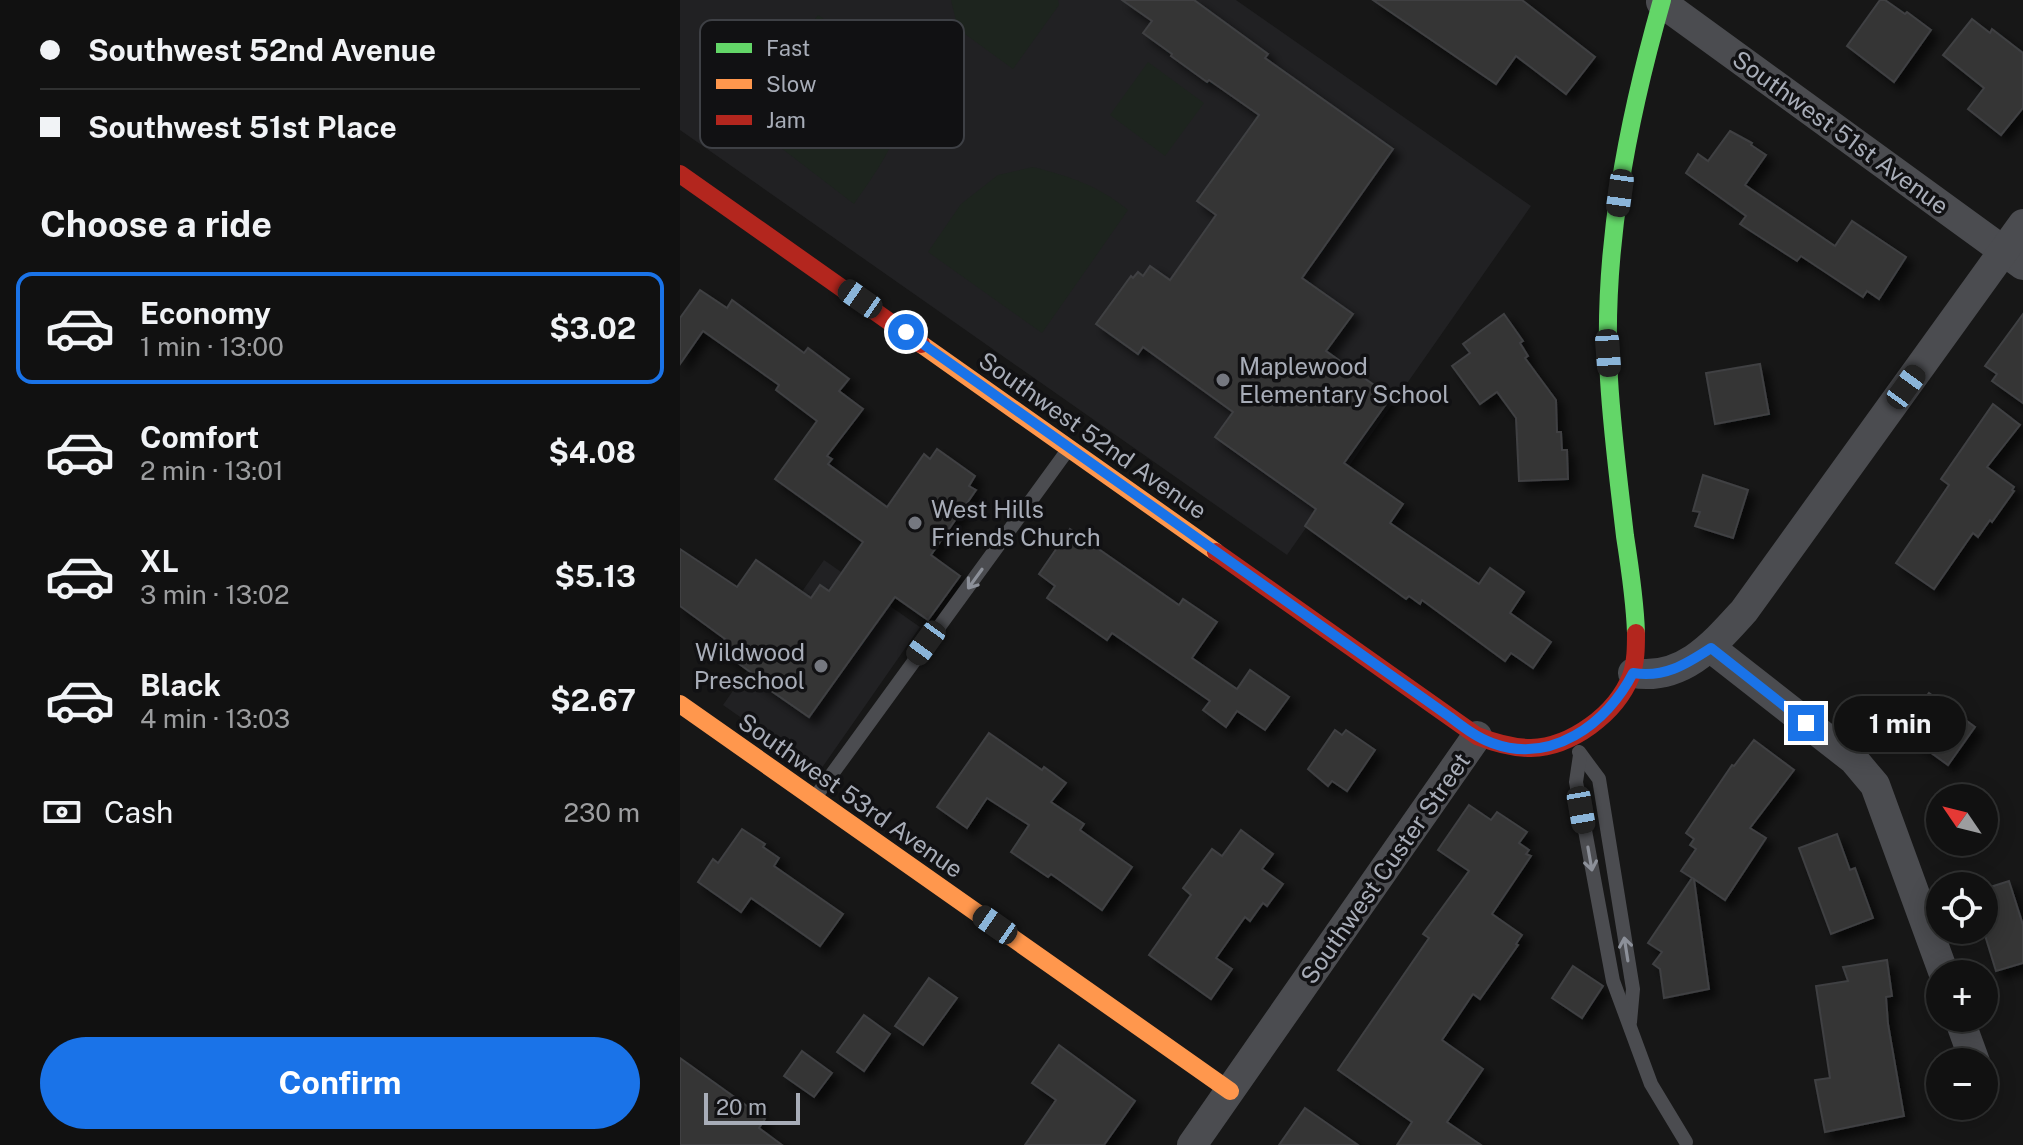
<!DOCTYPE html>
<html lang="en">
<head>
<meta charset="utf-8">
<style>
	:root { --surface:#111; --page:#1a1a1a; --text:#f1f3f6; --muted:#9c9d9f; --line:#303131; --accent:#1a73e8 }
	body { margin:0; font-family:"Public Sans",sans-serif; background:var(--page); color:var(--text); height:100vh; display:flex; flex-direction:column; font-size:30px; white-space:nowrap }
	* { box-sizing:border-box; margin:0 }
	p { font-size:26px; color:var(--muted) }
	.icon { flex:none; width:44px; height:44px; fill:none; stroke:currentColor; stroke-width:2; stroke-linecap:round; stroke-linejoin:round }
	.map { position:relative; flex:1; overflow:hidden }
	.sheet { display:flex; flex-direction:column; background:var(--surface); width:680px }
	.sheet>* { flex:none }
	.banner { display:grid; align-content:center; height:176px; padding:0 40px; background:var(--surface) }
	.needle { width:52px; rotate:305deg }
	.controls { position:absolute; left:1246px; top:784px; display:grid; gap:16px }
	.controls a { display:grid; place-items:center; width:72px; height:72px; border-radius:50%; background:var(--surface); box-shadow:0 4px 20px #0003,0 0 0 2px var(--line); font-size:40px }
	.scale { position:absolute; left:24px; bottom:20px; width:96px; box-sizing:border-box; padding-left:8px; border:4px solid #a8adb8; border-top:0; font-size:22px; line-height:28px; white-space:nowrap; color:#a8adb8; -webkit-text-stroke:6px #111113; paint-order:stroke }
	.end { position:absolute; width:36px; height:36px; margin:-18px; border:10px solid #1a73e8; background:#fff; box-shadow:0 0 0 4px #fff }
	.from { border-radius:50% }
	.bubble { position:absolute; height:56px; border-radius:28px; background:var(--surface); box-shadow:0 4px 20px #0003,0 0 0 2px var(--line); font-size:26px; font-weight:700; line-height:56px; text-align:center }
	.car { position:absolute; width:24px; height:48px; margin:-24px -12px; border-radius:10px; box-shadow:0 0 6px 2px #0007; background:linear-gradient(#222 24%,#8ab4d8 0 40%,#222 0 76%,#8ab4d8 0 86%,#222 0) }
	.banner b { display:flex; align-items:center; gap:28px; height:76px; font-size:30px }
	.banner b+b { border-top:2px solid var(--line) }
	.banner i { width:20px; height:20px; background:var(--text) }
	ul { padding:0; list-style:none }
	li { display:flex; align-items:center; gap:24px; height:112px; margin:0 16px 12px; padding:0 24px; border:4px solid transparent; border-radius:16px }
	li div { flex:1 }
	li b { display:block; font-size:30px }
	li em { font-style:normal; font-weight:700 }
	li.active { border-color:var(--accent) }
	li>.icon { width:72px; height:72px; stroke-width:1.5 }
	h2 { padding:0 40px; font-size:36px; line-height:96px }
	.pay { display:flex; align-items:center; gap:20px; height:88px; padding:0 40px; font-size:30px }
	.pay p { margin-inline-start:auto }
	.primary-button { display:flex; gap:16px; margin-top:auto; padding:16px 40px }
	.primary-button a { flex:1; height:92px; border-radius:48px; background:var(--accent); color:#fff; font-size:32px; font-weight:700; line-height:92px; text-align:center }
	main { display:flex; flex:1; min-height:0 }
	.map>svg:first-child { display:block }
</style>
</head>
<body>
<main>
<section class="sheet">
<div class="banner">
<b><i class="from"></i>Southwest 52nd Avenue</b>
<b><i></i>Southwest 51st Place</b>
</div>
<h2>Choose a ride</h2>
<ul>
<li class="active"><svg class="icon" aria-label="car" viewBox="0 0 24 24"><path d="M5 17H2v-5l4-1 3-4h7l3 4 3 1v5h-3M9 17h6M6 11h13"/><circle cx="7" cy="17" r="2"/><circle cx="17" cy="17" r="2"/></svg><div><b>Economy</b><p>1 min · 13:00</p></div><em>$3.02</em></li>
<li><svg class="icon" aria-label="car" viewBox="0 0 24 24"><path d="M5 17H2v-5l4-1 3-4h7l3 4 3 1v5h-3M9 17h6M6 11h13"/><circle cx="7" cy="17" r="2"/><circle cx="17" cy="17" r="2"/></svg><div><b>Comfort</b><p>2 min · 13:01</p></div><em>$4.08</em></li>
<li><svg class="icon" aria-label="car" viewBox="0 0 24 24"><path d="M5 17H2v-5l4-1 3-4h7l3 4 3 1v5h-3M9 17h6M6 11h13"/><circle cx="7" cy="17" r="2"/><circle cx="17" cy="17" r="2"/></svg><div><b>XL</b><p>3 min · 13:02</p></div><em>$5.13</em></li>
<li><svg class="icon" aria-label="car" viewBox="0 0 24 24"><path d="M5 17H2v-5l4-1 3-4h7l3 4 3 1v5h-3M9 17h6M6 11h13"/><circle cx="7" cy="17" r="2"/><circle cx="17" cy="17" r="2"/></svg><div><b>Black</b><p>4 min · 13:03</p></div><em>$2.67</em></li>
</ul>
<div class="pay"><svg class="icon" aria-label="cash" viewBox="0 0 24 24"><path d="M3 7h18v10H3z"/><circle cx="12" cy="12" r="2"/></svg>Cash<p>230 m</p></div>
<div class="primary-button"><a>Confirm</a></div>
</section>
<div class="map">
<svg width="1343" height="1145" viewBox="0 0 1343 1145">
	<defs>
		<filter id="shadow"><feDropShadow dx="7" dy="7" stdDeviation="4" flood-color="#0009"/></filter>
	</defs>
	<rect width="100%" height="100%" fill="#171717"/>
	<g fill="#212123">
		<path d="M0 0H556L851 206 607 555 0 130Z"/>
		<path d="M144 560 240 627 139 772 43 705Z"/>
	</g>
	<g fill="#1d241e">
		<path d="M271 0H378L379 5 333 69 278 29Z"/>
		<path d="M138 15C156 28 179 39 194 55 246 109 208 154 174 204L62 118Z"/>
		<path d="M468 62 524 103 485 156 430 115Z"/>
		<path d="M353 167C391 177 417 185 448 210L362 333 248 252 281 204 318 175Z"/>
	</g>
	<g fill="#353536" stroke="#3f4043" stroke-width="2" filter="url(#shadow)">
		<path d="M442 0H514L588 54 585 58 713 149 622 278 673 314 646 351 711 397 664 463 723 504 710 523 799 584 810 568 844 592 830 613 871 642 853 668 831 653 825 661 742 600 740 604 729 596 726 599 625 526 636 509 535 437 553 412 463 347 458 354 416 324 451 276 453 278 458 272 463 276 470 266 490 280 536 215 517 201 579 115 529 80 527 82 491 56 492 54 463 33 472 21Z"/>
		<path d="M693 0H842L915 57 886 94 836 56 816 84Z"/>
		<path d="M1200 0H1205L1225 14 1227 12 1251 30 1214 82 1167 46Z"/>
		<path d="M1292 19 1310 33 1312 29 1343 53V108L1321 135 1288 109 1304 88 1263 55Z"/>
		<path d="M1050 131 1072 143 1071 145 1086 155 1065 185 1155 246 1172 221 1226 257 1199 299 1187 291 1183 297 1121 256 1117 261 1060 224 1066 216 1006 173 1018 154 1028 161Z"/>
		<path d="M20 290 47 308 52 300 124 353 128 348 169 379 159 391 183 409 147 456 152 459 148 464 207 507 244 454 250 459 257 449 295 476 289 486 296 490 251 555 280 576 248 620 215 597 129 717 74 679 76 676 38 649 45 639 0 606V549L57 587 76 560 131 598 140 585 149 591 183 542 95 479 137 421 96 390 99 385 23 331 0 364V318Z"/>
		<path d="M824 314 843 341 840 343 848 356 845 358 876 400 877 432H881L882 450H887L888 479 839 481 836 418 817 392 800 404 772 366 790 353 783 344Z"/>
		<path d="M1343 314V403L1312 381 1317 374 1305 366Z"/>
		<path d="M1080 364 1089 414 1035 424 1026 373Z"/>
		<path d="M1313 404 1340 425 1307 467 1334 487 1332 490 1334 491 1312 522 1310 520 1298 537 1293 533 1254 589 1216 563 1269 485 1261 479Z"/>
		<path d="M1023 475 1068 490 1053 538 1015 526 1020 512 1013 511Z"/>
		<path d="M390 529 499 605 503 599 537 622 512 658 557 689 570 670 609 697 585 730 557 711 546 727 523 710 530 701 432 633 427 640 367 598 375 586 359 574Z"/>
		<path d="M1249 693 1295 727 1268 765 1221 731Z"/>
		<path d="M655 730 662 735 666 730 695 750 667 791 652 781 648 786 628 769Z"/>
		<path d="M309 733 362 770 364 767 386 783 371 802 404 824 400 830 452 867 422 910 371 874 368 877 331 852 349 825 307 798 287 828 257 807Z"/>
		<path d="M1074 740 1114 770 1070 828 1086 838 1045 900 1014 879 1029 989 984 998 980 969 973 964 982 952 968 943 1012 878 1001 871 1016 849 1010 845 1014 839 1006 833 1052 765 1054 766Z"/>
		<path d="M789 805 811 820 817 812 847 832 839 843 849 850 846 854 851 856 812 914 842 935 836 944 838 945 800 999 793 994 762 1040 803 1069 767 1122 801 1145H717L732 1122 658 1070 749 938 743 934 789 871 758 850Z"/>
		<path d="M62 829 85 844 83 847 99 858 94 866 163 914 140 946 71 898 61 912 18 882 33 859 38 863Z"/>
		<path d="M561 830 593 854 582 869 603 884 587 906 583 903 570 921 565 917 536 958 552 969 531 999 469 955 511 895 503 888 532 849 542 856Z"/>
		<path d="M1157 834 1170 870 1175 868 1193 918 1151 934 1119 848Z"/>
		<path d="M1329 881 1343 925V963L1316 971 1304 932V889Z"/>
		<path d="M1207 960 1212 996 1206 997 1208 1024 1224 1116 1145 1132 1135 1080 1150 1078 1136 986 1168 981 1163 967Z"/>
		<path d="M893 966 923 986 902 1018 872 998Z"/>
		<path d="M249 978 277 998 243 1045 215 1026Z"/>
		<path d="M184 1015 210 1034 184 1071 157 1052Z"/>
		<path d="M379 1045 455 1101 424 1145H345L376 1100 352 1083Z"/>
		<path d="M122 1051 152 1073 134 1097 104 1076Z"/>
		<path d="M0 1058 85 1119 79 1128 102 1145H0Z"/>
		<path d="M625 1108 678 1145H599Z"/>
	</g>
	<g fill="none" stroke-linecap="round" stroke-linejoin="round">
		<g stroke="#4b4c50" stroke-width="14">
			<path d="M899 752 919 779 953 989 950 1022"/>
			<path d="M900 755 896 782 933 981 971 1084 1006 1142"/>
			<path d="M136 796 387 451"/>
		</g>
		<g stroke="#4b4c50" stroke-width="30">
			<path d="M981 2 1343 265"/>
			<path d="M1031 648 1174 760 1195 785 1264 974"/>
			<path d="M953 673C1003 681 1034 644 1064 611L1343 224"/>
			<path d="M1279 1018 1295 1062"/>
			<path d="M512 1145 797 736"/>
		</g>
		<path stroke="#63d668" stroke-width="18" d="M956 633C955 601 950 568 945 536 939 484 932 431 929 379 922 250 947 123 982 0"/>
		<g stroke="#ff974d" stroke-width="18">
			<path d="M241 344 536 552"/>
			<path d="M0 704 550 1091"/>
		</g>
		<g stroke="#b3261e" stroke-width="18">
			<path d="M0 174 241 344"/>
			<path d="M536 552 797 736C815 743 832 748 851 748 891 747 936 714 951 676 956 662 956 647 956 633"/>
		</g>
	</g>
	<defs><path id="oneway-shaft" d="M-6 0H5M1.5-3L5.5 0L1.5 3" fill="none" stroke-width="1.6" stroke-linecap="round" stroke-linejoin="round" transform="scale(2)"/></defs>
	<g stroke="#8c9099">
		<use href="#oneway-shaft" transform="translate(295 579) rotate(126)"/>
		<use href="#oneway-shaft" transform="translate(910 859) rotate(80)"/>
		<use href="#oneway-shaft" transform="translate(946 949) rotate(-99)"/>
	</g>
	<g fill="none" stroke-linecap="round" stroke-linejoin="round">
		<path stroke="#1a73e8" stroke-width="10" d="M226 332 770 717C783 727 796 737 812 743 871 765 927 724 953 673 984 678 1005 665 1031 648L1126 723"/>
	</g>
	<g fill="#757880" stroke="#111113" stroke-width="3">
		<circle cx="543" cy="380" r="8"/>
		<circle cx="235" cy="523" r="8"/>
		<circle cx="141" cy="666" r="8"/>
	</g>
	<g text-anchor="middle" dominant-baseline="central" stroke-width="7" stroke-linejoin="round" paint-order="stroke">
		<g font-size="24" fill="#a8adb8" stroke="#111113">
			<text transform="translate(1161 132) rotate(36)">Southwest 51st Avenue</text>
			<text transform="translate(413 435) rotate(35)">Southwest 52nd Avenue</text>
			<text transform="translate(171 795) rotate(35)">Southwest 53rd Avenue</text>
			<text transform="translate(705 868) rotate(-55)">Southwest Custer Street</text>
		</g>
		<g font-size="24" fill="#a8adb8" stroke="#111113" text-anchor="start">
			<text x="559" y="366">Maplewood<tspan x="559" dy="28">Elementary School</tspan></text>
			<text x="251" y="509">West Hills<tspan x="251" dy="28">Friends Church</tspan></text>
			<text x="125" y="652" text-anchor="end">Wildwood<tspan x="125" dy="28">Preschool</tspan></text>
		</g>
	</g>
	<rect x="20" y="20" width="264" height="128" rx="12" fill="#111113" stroke="#3e4045" stroke-width="2"/>
	<rect x="36" y="43" width="36" height="10" fill="#63d668"/>
	<rect x="36" y="79" width="36" height="10" fill="#ff974d"/>
	<rect x="36" y="115" width="36" height="10" fill="#b3261e"/>
	<g font-size="22" fill="#a8adb8">
		<text x="86" y="56">Fast</text>
		<text x="86" y="92">Slow</text>
		<text x="86" y="128">Jam</text>
	</g>
</svg>
<div class="controls">
<a><svg class="needle" viewBox="-14 -14 28 28"><path d="M0-13l5 13h-10z" fill="#e53935"/><path d="M0 13l5-13h-10z" fill="#9c9d9f"/></svg></a>
<a><svg class="icon" aria-label="locate" viewBox="0 0 24 24"><circle cx="12" cy="12" r="6"/><path d="M12 2v4M12 18v4M2 12h4M18 12h4"/></svg></a>
<a>+</a>
<a>−</a>
</div>
<div class="scale">20 m</div>
<i class="end from" style="left:226px;top:332px"></i>
<i class="end" style="left:1126px;top:723px"></i>
<div class="bubble" style="left:1154px;top:696px;width:132px">1 min</div>
<i class="car" style="left:940px;top:193px;rotate:188deg"></i>
<i class="car" style="left:180px;top:299px;rotate:305deg"></i>
<i class="car" style="left:928px;top:353px;rotate:176deg"></i>
<i class="car" style="left:1226px;top:387px;rotate:36deg"></i>
<i class="car" style="left:246px;top:643px;rotate:216deg"></i>
<i class="car" style="left:901px;top:810px;rotate:170deg"></i>
<i class="car" style="left:315px;top:925px;rotate:305deg"></i>
</div>
</main>
</body>
</html>
